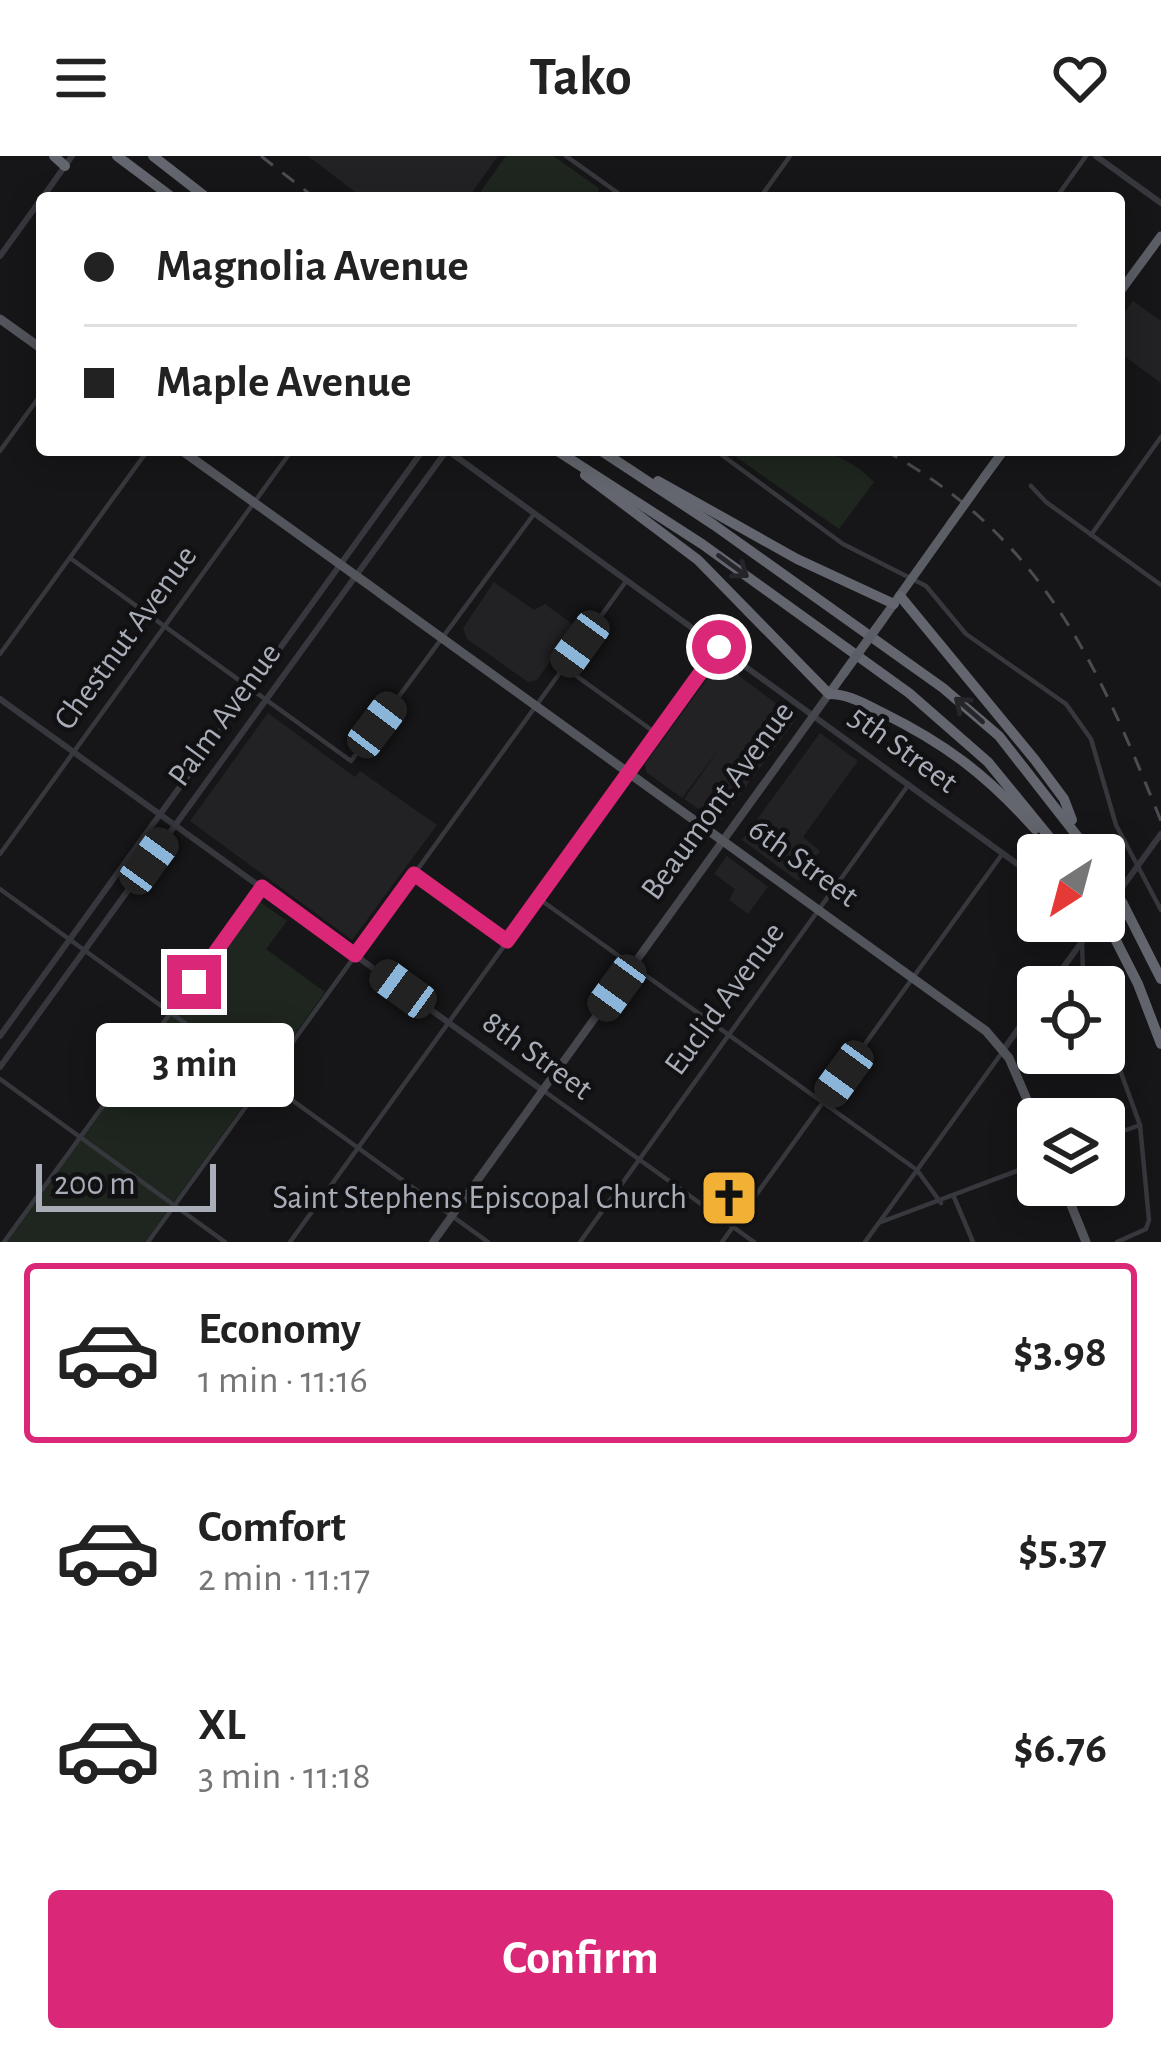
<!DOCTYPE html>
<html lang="en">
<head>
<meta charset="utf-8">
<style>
	:root { --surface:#fff; --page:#f2f2f2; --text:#222; --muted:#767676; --line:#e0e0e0; --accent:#db2777 }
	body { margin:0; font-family:"Alegreya Sans",sans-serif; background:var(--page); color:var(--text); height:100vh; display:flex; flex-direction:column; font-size:45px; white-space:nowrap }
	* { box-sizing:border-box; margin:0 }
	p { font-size:39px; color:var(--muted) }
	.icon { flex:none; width:66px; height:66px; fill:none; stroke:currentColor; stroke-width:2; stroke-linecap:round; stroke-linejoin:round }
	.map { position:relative; height:1086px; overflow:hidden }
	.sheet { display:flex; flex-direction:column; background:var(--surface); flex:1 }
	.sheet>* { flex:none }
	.hud { position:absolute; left:36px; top:36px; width:1089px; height:264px; border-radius:12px; box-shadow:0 6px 30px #0003; display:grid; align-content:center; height:264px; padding:0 48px; background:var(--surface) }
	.needle { width:78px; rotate:216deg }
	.fabs { position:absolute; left:1017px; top:678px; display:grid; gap:24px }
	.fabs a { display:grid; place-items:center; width:108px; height:108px; border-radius:12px; background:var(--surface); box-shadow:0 6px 30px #0003; font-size:60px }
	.scale { position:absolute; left:36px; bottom:30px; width:180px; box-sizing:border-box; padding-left:12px; border:6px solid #a8adb8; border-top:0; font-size:33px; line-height:42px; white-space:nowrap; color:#a8adb8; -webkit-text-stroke:9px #111113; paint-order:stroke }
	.end { position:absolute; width:54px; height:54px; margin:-27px; border:15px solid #db2777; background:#fff; box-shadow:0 0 0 6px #fff }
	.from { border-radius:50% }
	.bubble { position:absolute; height:84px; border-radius:12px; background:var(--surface); box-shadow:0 6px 30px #0003; font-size:39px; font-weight:600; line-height:84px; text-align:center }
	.car { position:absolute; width:36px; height:72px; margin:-36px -18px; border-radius:15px; box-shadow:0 0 9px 3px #0007; background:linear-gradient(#222 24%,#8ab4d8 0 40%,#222 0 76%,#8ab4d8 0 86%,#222 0) }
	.hud b { display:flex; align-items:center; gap:42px; height:114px; font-size:45px }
	.hud b+b { border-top:3px solid var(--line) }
	.hud i { width:30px; height:30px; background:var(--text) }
	ul { padding:21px 0 0; list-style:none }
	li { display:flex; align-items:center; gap:36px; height:180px; margin:0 24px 18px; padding:0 24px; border:6px solid transparent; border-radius:12px }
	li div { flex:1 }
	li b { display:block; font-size:45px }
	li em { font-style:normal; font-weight:600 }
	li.selected { border-color:var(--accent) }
	li>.icon { width:108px; height:108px; stroke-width:1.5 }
	.button { display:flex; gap:24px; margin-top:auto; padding:24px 48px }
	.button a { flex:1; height:138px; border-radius:12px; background:var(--accent); color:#fff; font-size:48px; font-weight:600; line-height:138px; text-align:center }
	header { display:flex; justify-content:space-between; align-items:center; height:156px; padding:0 48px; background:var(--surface); font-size:54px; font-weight:600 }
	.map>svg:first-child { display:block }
</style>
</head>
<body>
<header><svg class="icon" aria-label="menu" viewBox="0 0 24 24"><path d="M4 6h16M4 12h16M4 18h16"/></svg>Tako<svg class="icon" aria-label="heart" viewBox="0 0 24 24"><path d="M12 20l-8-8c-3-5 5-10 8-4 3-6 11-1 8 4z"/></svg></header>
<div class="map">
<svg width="1161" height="1086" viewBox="0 0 1161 1086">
	<rect width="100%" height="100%" fill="#161618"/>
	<g fill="#222225">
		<path d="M308 0H498L468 42H363Z"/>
		<path d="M1133 145 1161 165V227L1119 196V164Z"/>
		<path d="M494 426 534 454 545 448 575 470 537 524 528 526 467 483 463 472Z"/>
		<path d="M720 505 796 563 719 667 684 643 722 589 682 642 646 616 645 608Z"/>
		<path d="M268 557 355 621 360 615 437 669 352 784 190 665Z"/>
		<path d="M820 577 858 605 803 681 820 695 798 725 742 684Z"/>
		<path d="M727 700 768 731 748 758 729 744 735 733 714 718Z"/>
	</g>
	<g fill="#1e261f">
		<path d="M506 0H553L599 32 597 42H476Z"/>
		<path d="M726 294C785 294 830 281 874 326L839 373Z"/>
		<path d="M256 743 287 765 266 793 325 836 145 1086H3Z"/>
	</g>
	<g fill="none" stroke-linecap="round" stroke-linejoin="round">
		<g stroke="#37383d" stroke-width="4.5">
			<path d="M566 0 625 42"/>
			<path d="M760 42 790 0"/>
			<path d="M1056 42 1086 0"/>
			<path d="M715 294 843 388 926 430 966 478 1066 548 1091 583 1116 669 1161 754"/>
			<path d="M0 295 42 237"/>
			<path d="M1031 330 1046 346 1161 429"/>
			<path d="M1091 379 1161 281"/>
			<path d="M70 402 351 605 534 358"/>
			<path d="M0 498 148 294"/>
			<path d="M564 511 657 578"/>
			<path d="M0 698 292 294"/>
			<path d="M414 719 507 785"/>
			<path d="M0 733 189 870"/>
			<path d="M538 742 917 1014 941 1047"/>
			<path d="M1082 785 1083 818 1088 831"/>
			<path d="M1104 870 1140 969 1149 1064 1146 1073 1117 1086"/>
			<path d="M1029 898 1038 895"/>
			<path d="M234 902 488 1086"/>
			<path d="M0 923 225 1086"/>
			<path d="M544 935 754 1086"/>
			<path d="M1104 982 1140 969"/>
			<path d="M954 1041 973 1086"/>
			<path d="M881 1066 1038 1007"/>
			<path d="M4 1086 262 731"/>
			<path d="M148 1086 627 424"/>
			<path d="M290 1086 720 491"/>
			<path d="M580 1086 909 628"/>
			<path d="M722 1086 1003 697"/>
			<path d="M865 1086 1001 898"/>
		</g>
		<g stroke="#37383d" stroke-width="6">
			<path d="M1096 0 1161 47"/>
			<path d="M43 41 72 0"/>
			<path d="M0 100 42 42"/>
			<path d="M447 294 1038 723"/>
			<path d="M0 543 542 934"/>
			<path d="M1104 756 1161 678"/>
			<path d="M1069 765 1082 785"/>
			<path d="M1049 831 1097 765"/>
			<path d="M0 880 423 294"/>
			<path d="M1004 893 1038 845"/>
			<path d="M0 911 447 294"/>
		</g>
		<path stroke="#45474d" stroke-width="8" d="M433 1086 829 538"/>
		<g stroke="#53555c" stroke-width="9">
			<path d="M0 163 42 193"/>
			<path d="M181 294 380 437"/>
			<path d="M381 438 986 875 1009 902 1038 969"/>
			<path d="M1063 1029 1086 1086"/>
		</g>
		<g stroke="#5b5e65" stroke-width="9">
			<path d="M1119 137 1161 80"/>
			<path d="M985 320 1004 294"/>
			<path d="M883 463 952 366"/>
			<path d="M829 538 844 517"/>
		</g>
		<g stroke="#63666e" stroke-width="10">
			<path d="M54 0 65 10"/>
			<path d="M117 0 173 42"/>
			<path d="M153 0 207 42"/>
			<path d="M556 294 702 388 909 537 988 606 1064 699"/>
			<path d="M600 294 714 369 943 532 999 580 1092 699"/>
			<path d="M585 319 698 404 829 538C848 538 863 547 881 556 946 588 987 619 1035 673"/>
			<path d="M658 325 797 403 894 448"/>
			<path d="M900 440 1035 604 1064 643 1072 664"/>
			<path d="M1123 748 1161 823"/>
			<path d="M1104 761 1138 828 1161 888"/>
		</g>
		<g stroke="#4a4c52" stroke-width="3" stroke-dasharray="15 12" stroke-linecap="butt">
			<path d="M261 0 315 42"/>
			<path d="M884 294C1042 380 1097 507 1161 665"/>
		</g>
		<g stroke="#5b5e65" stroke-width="9">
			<path d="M952 366 985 320"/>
			<path d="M844 517 883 463"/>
		</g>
		<path stroke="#63666e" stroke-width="10" d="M1106 721 1123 748"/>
	</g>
	<defs><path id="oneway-shaft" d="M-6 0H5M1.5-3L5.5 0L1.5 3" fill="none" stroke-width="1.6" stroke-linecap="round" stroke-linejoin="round" transform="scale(3)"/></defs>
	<g stroke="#26262a">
		<use href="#oneway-shaft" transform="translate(733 410) rotate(36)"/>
		<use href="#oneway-shaft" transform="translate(969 554) rotate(-139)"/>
	</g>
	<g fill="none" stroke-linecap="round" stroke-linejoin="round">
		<path stroke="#db2777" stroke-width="15" d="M194 826 262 731 355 799 414 718 507 785 719 491"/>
	</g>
	<defs>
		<g id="church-square" transform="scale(3)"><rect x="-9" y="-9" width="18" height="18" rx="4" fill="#f2b134" stroke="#111113"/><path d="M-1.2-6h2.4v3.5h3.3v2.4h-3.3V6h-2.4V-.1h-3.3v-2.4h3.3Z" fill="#111"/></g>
	</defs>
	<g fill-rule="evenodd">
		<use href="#church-square" x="729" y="1042"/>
	</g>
	<g text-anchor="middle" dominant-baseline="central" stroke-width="9" stroke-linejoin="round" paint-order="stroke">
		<g font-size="33" fill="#a8adb8" stroke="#111113">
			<text transform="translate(126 482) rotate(-54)">Chestnut Avenue</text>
			<text transform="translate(225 559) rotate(-54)">Palm Avenue</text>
			<text transform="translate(903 594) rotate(36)">5th Street</text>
			<text transform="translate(718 645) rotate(-54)">Beaumont Avenue</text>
			<text transform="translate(803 707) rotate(36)">6th Street</text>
			<text transform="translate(725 843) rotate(-54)">Euclid Avenue</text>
			<text transform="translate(537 900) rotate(36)">8th Street</text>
		</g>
		<g font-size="33" fill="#a8adb8" stroke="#111113" text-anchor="end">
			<text x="687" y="1042">Saint Stephens Episcopal Church</text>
		</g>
	</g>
</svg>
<div class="fabs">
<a><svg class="needle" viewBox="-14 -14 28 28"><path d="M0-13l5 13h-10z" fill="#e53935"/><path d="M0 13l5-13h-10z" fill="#767676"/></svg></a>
<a><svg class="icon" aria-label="locate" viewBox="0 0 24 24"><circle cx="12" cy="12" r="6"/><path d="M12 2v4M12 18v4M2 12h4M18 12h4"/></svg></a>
<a><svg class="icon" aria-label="layers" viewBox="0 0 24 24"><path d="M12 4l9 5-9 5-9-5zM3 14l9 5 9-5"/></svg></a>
</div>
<div class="scale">200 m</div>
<i class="end from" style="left:719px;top:491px"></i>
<i class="end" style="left:194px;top:826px"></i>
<div class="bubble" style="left:96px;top:867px;width:198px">3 min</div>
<i class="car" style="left:580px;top:488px;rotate:216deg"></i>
<i class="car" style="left:377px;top:569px;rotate:37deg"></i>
<i class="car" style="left:149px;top:705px;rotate:36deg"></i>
<i class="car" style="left:617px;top:832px;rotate:216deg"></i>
<i class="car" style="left:403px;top:833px;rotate:306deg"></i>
<i class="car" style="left:844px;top:918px;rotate:216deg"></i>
<div class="hud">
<b><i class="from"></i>Magnolia Avenue</b>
<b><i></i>Maple Avenue</b>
</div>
</div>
<section class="sheet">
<ul>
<li class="selected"><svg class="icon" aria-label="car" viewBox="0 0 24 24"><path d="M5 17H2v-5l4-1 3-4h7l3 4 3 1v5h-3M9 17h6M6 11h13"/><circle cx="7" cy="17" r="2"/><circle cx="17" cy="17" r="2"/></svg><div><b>Economy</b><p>1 min · 11:16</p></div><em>$3.98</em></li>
<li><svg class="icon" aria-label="car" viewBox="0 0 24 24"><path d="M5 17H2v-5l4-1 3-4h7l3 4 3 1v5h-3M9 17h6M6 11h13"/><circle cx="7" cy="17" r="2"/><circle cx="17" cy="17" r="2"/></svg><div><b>Comfort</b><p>2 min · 11:17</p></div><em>$5.37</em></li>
<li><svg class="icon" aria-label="car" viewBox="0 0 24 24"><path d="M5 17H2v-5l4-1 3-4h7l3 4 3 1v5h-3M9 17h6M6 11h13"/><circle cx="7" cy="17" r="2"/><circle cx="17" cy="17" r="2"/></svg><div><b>XL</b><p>3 min · 11:18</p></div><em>$6.76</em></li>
</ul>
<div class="button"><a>Confirm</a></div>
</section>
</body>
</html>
